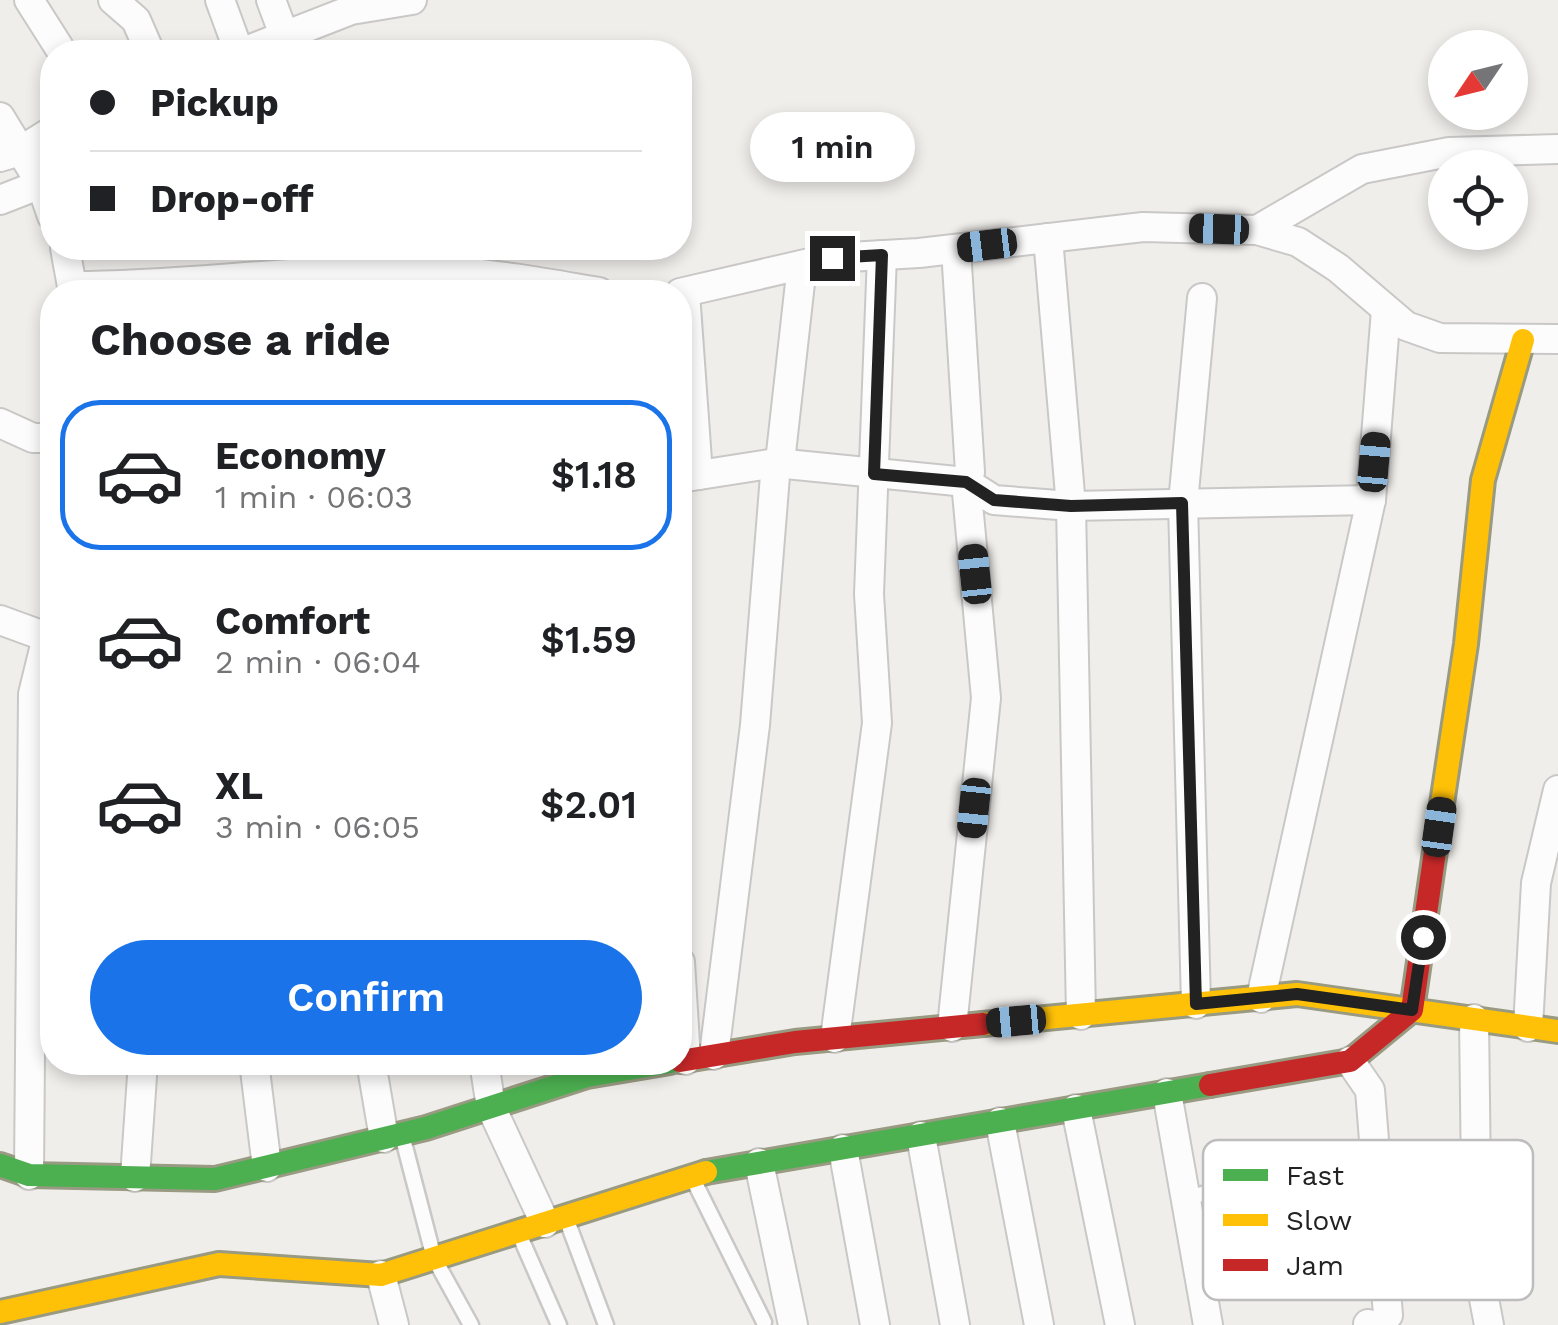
<!DOCTYPE html>
<html lang="en">
<head>
<meta charset="utf-8">
<style>
	:root { --surface:#fff; --page:#f2f2f2; --text:#202124; --muted:#757577; --line:#e0e0e0; --accent:#1a73e8 }
	body { margin:0; font-family:"Work Sans",sans-serif; background:var(--page); color:var(--text); height:100vh; display:flex; flex-direction:column; font-size:38px; white-space:nowrap }
	* { box-sizing:border-box; margin:0 }
	p { font-size:32px; color:var(--muted) }
	.icon { flex:none; width:55px; height:55px; fill:none; stroke:currentColor; stroke-width:2; stroke-linecap:round; stroke-linejoin:round }
	.map { position:relative; flex:1; overflow:hidden }
	.details { position:absolute; left:40px; top:280px; width:652px; height:795px; display:flex; flex-direction:column; background:var(--surface); border-radius:40px; box-shadow:0 5px 15px #0003 }
	.details>* { flex:none }
	.hud { position:absolute; left:40px; top:40px; width:652px; height:220px; border-radius:40px; box-shadow:0 5px 15px #0003; display:grid; align-content:center; height:220px; padding:0 50px; background:var(--surface) }
	.needle { width:65px; rotate:235deg }
	.tools { position:absolute; left:1428px; top:30px; display:grid; gap:20px }
	.tools a { display:grid; place-items:center; width:100px; height:100px; border-radius:50%; background:var(--surface); box-shadow:0 5px 15px #0003; font-size:50px }
	.end { position:absolute; width:45px; height:45px; margin:-22px; border:12px solid #222; background:#fff; box-shadow:0 0 0 5px #fff }
	.from { border-radius:50% }
	.bubble { position:absolute; height:70px; border-radius:35px; background:var(--surface); box-shadow:0 5px 15px #0003; font-size:32px; font-weight:600; line-height:70px; text-align:center }
	.car { position:absolute; width:30px; height:60px; margin:-30px -15px; border-radius:12px; box-shadow:0 0 8px 2px #0007; background:linear-gradient(#222 24%,#8ab4d8 0 40%,#222 0 76%,#8ab4d8 0 86%,#222 0) }
	.hud b { display:flex; align-items:center; gap:35px; height:95px; font-size:38px }
	.hud b+b { border-top:2px solid var(--line) }
	.hud i { width:25px; height:25px; background:var(--text) }
	ul { padding:0; list-style:none }
	li { display:flex; align-items:center; gap:30px; height:150px; margin:0 20px 15px; padding:0 30px; border:5px solid transparent; border-radius:40px }
	li div { flex:1 }
	li b { display:block; font-size:38px }
	li em { font-style:normal; font-weight:600 }
	li.active { border-color:var(--accent) }
	li>.icon { width:90px; height:90px; stroke-width:1.5 }
	h2 { padding:0 50px; font-size:45px; line-height:120px }
	.action { display:flex; gap:20px; margin-top:auto; padding:20px 50px }
	.action a { flex:1; height:115px; border-radius:60px; background:var(--accent); color:#fff; font-size:40px; font-weight:600; line-height:115px; text-align:center }
	.map>svg:first-child { display:block }
</style>
</head>
<body>
<div class="map">
<svg width="1558" height="1325" viewBox="0 0 1558 1325">
	<rect width="100%" height="100%" fill="#f0eeeb"/>
	<g fill="none" stroke-linecap="round" stroke-linejoin="round">
		<g stroke="#c9c8c7" stroke-width="19">
			<g id="lane">
				<path d="M403 1139 434 1258 471 1325"/>
				<path d="M693 1179 764 1322"/>
				<path d="M1186 1198 1272 1177"/>
				<path d="M566 1218 606 1325"/>
				<path d="M519 1234 559 1325"/>
			</g>
		</g>
		<g stroke="#c9c8c7" stroke-width="32">
			<g id="street">
				<path d="M29 0 62 52"/>
				<path d="M113 0 136 20 150 52"/>
				<path d="M220 0 239 52"/>
				<path d="M271 0 290 51"/>
				<path d="M243 52 351 10 412 0"/>
				<path d="M0 117 41 184 52 216"/>
				<path d="M0 157 20 151 52 131"/>
				<path d="M0 200 41 184"/>
				<path d="M1257 230 1362 169 1449 152 1558 149"/>
				<path d="M1048 238 1071 506 1081 1015"/>
				<path d="M65 248 73 292"/>
				<path d="M956 249 970 472"/>
				<path d="M74 286C201 286 329 263 455 272 504 275 551 284 599 292"/>
				<path d="M680 293 831 258 919 253 1143 227 1257 230 1298 242 1338 268 1406 326 1440 338 1558 339"/>
				<path d="M685 293 698 475"/>
				<path d="M0 423 33 438H52"/>
				<path d="M781 453 802 265"/>
				<path d="M680 478 776 463 966 482 994 500 1071 506 1371 500"/>
				<path d="M0 620 52 639"/>
				<path d="M680 962 686 1060"/>
				<path d="M1261 998 1371 500 1386 310"/>
				<path d="M1196 1004 1183 503 1202 298"/>
				<path d="M1474 1019 1477 1262 1489 1325"/>
				<path d="M952 1027 986 698 966 482"/>
				<path d="M1528 1027 1536 883 1558 790"/>
				<path d="M835 1038 877 723 869 594 882 255"/>
				<path d="M714 1055 755 725 776 463"/>
				<path d="M1350 1061 1370 1090 1388 1315"/>
				<path d="M254 1062 267 1167"/>
				<path d="M371 1062 384 1138"/>
				<path d="M484 1062 491 1107 545 1223"/>
				<path d="M1167 1093 1208 1325"/>
				<path d="M1076 1109 1120 1325"/>
				<path d="M1000 1122 1039 1325"/>
				<path d="M921 1136 955 1325"/>
				<path d="M843 1149 875 1325"/>
				<path d="M759 1163 793 1325"/>
				<path d="M29 1175 33 694 47 637"/>
				<path d="M135 1177 143 1062"/>
				<path d="M381 1275 394 1325"/>
				<path d="M1368 1324 1369 1325"/>
			</g>
		</g>
		<g stroke="#999a82" stroke-width="28">
			<g id="fast">
				<path d="M0 1165 29 1175 215 1179 426 1128 587 1076 670 1062"/>
				<path d="M706 1172 1210 1085"/>
			</g>
		</g>
		<g stroke="#999a82" stroke-width="28">
			<g id="slow">
				<path d="M1440 817 1466 644 1483 480 1523 340"/>
				<path d="M983 1024 1297 994 1558 1031"/>
				<path d="M0 1312 219 1264 381 1275 706 1172"/>
			</g>
		</g>
		<g stroke="#999a82" stroke-width="28">
			<g id="jam">
				<path d="M680 1061 795 1042 983 1024"/>
				<path d="M1210 1085 1350 1061 1412 1010 1440 817"/>
			</g>
		</g>
		<use href="#lane" stroke="#fdfcfc" stroke-width="14"/>
		<use href="#street" stroke="#fdfcfc" stroke-width="28"/>
		<use href="#fast" stroke="#4caf50" stroke-width="22"/>
		<use href="#slow" stroke="#ffc107" stroke-width="22"/>
		<use href="#jam" stroke="#c62828" stroke-width="22"/>
	</g>
	<g fill="none" stroke-linecap="round" stroke-linejoin="round">
		<path stroke="#222" stroke-width="12" d="M832 258 882 255 874 474 966 482 994 500 1071 506 1182 503 1196 1004 1297 994 1412 1010 1423 937"/>
	</g>
	<rect x="1203" y="1140" width="330" height="160" rx="15" fill="#fff" stroke="#bdbdbd" stroke-width="2.5"/>
	<rect x="1223" y="1169" width="45" height="12" fill="#4caf50"/>
	<rect x="1223" y="1214" width="45" height="12" fill="#ffc107"/>
	<rect x="1223" y="1259" width="45" height="12" fill="#c62828"/>
	<g font-size="28" fill="#222">
		<text x="1286" y="1185">Fast</text>
		<text x="1286" y="1230">Slow</text>
		<text x="1286" y="1275">Jam</text>
	</g>
</svg>
<div class="tools">
<a><svg class="needle" viewBox="-14 -14 28 28"><path d="M0-13l5 13h-10z" fill="#e53935"/><path d="M0 13l5-13h-10z" fill="#757577"/></svg></a>
<a><svg class="icon" aria-label="locate" viewBox="0 0 24 24"><circle cx="12" cy="12" r="6"/><path d="M12 2v4M12 18v4M2 12h4M18 12h4"/></svg></a>
</div>
<i class="end from" style="left:1423px;top:937px"></i>
<i class="end" style="left:832px;top:258px"></i>
<div class="bubble" style="left:750px;top:112px;width:165px">1 min</div>
<i class="car" style="left:1219px;top:229px;rotate:272deg"></i>
<i class="car" style="left:987px;top:245px;rotate:263deg"></i>
<i class="car" style="left:1374px;top:462px;rotate:5deg"></i>
<i class="car" style="left:975px;top:574px;rotate:354deg"></i>
<i class="car" style="left:974px;top:808px;rotate:186deg"></i>
<i class="car" style="left:1439px;top:827px;rotate:8deg"></i>
<i class="car" style="left:1016px;top:1021px;rotate:265deg"></i>
<div class="hud">
<b><i class="from"></i>Pickup</b>
<b><i></i>Drop-off</b>
</div>
<section class="details">
<h2>Choose a ride</h2>
<ul>
<li class="active"><svg class="icon" aria-label="car" viewBox="0 0 24 24"><path d="M5 17H2v-5l4-1 3-4h7l3 4 3 1v5h-3M9 17h6M6 11h13"/><circle cx="7" cy="17" r="2"/><circle cx="17" cy="17" r="2"/></svg><div><b>Economy</b><p>1 min · 06:03</p></div><em>$1.18</em></li>
<li><svg class="icon" aria-label="car" viewBox="0 0 24 24"><path d="M5 17H2v-5l4-1 3-4h7l3 4 3 1v5h-3M9 17h6M6 11h13"/><circle cx="7" cy="17" r="2"/><circle cx="17" cy="17" r="2"/></svg><div><b>Comfort</b><p>2 min · 06:04</p></div><em>$1.59</em></li>
<li><svg class="icon" aria-label="car" viewBox="0 0 24 24"><path d="M5 17H2v-5l4-1 3-4h7l3 4 3 1v5h-3M9 17h6M6 11h13"/><circle cx="7" cy="17" r="2"/><circle cx="17" cy="17" r="2"/></svg><div><b>XL</b><p>3 min · 06:05</p></div><em>$2.01</em></li>
</ul>
<div class="action"><a>Confirm</a></div>
</section>
</div>
</body>
</html>
